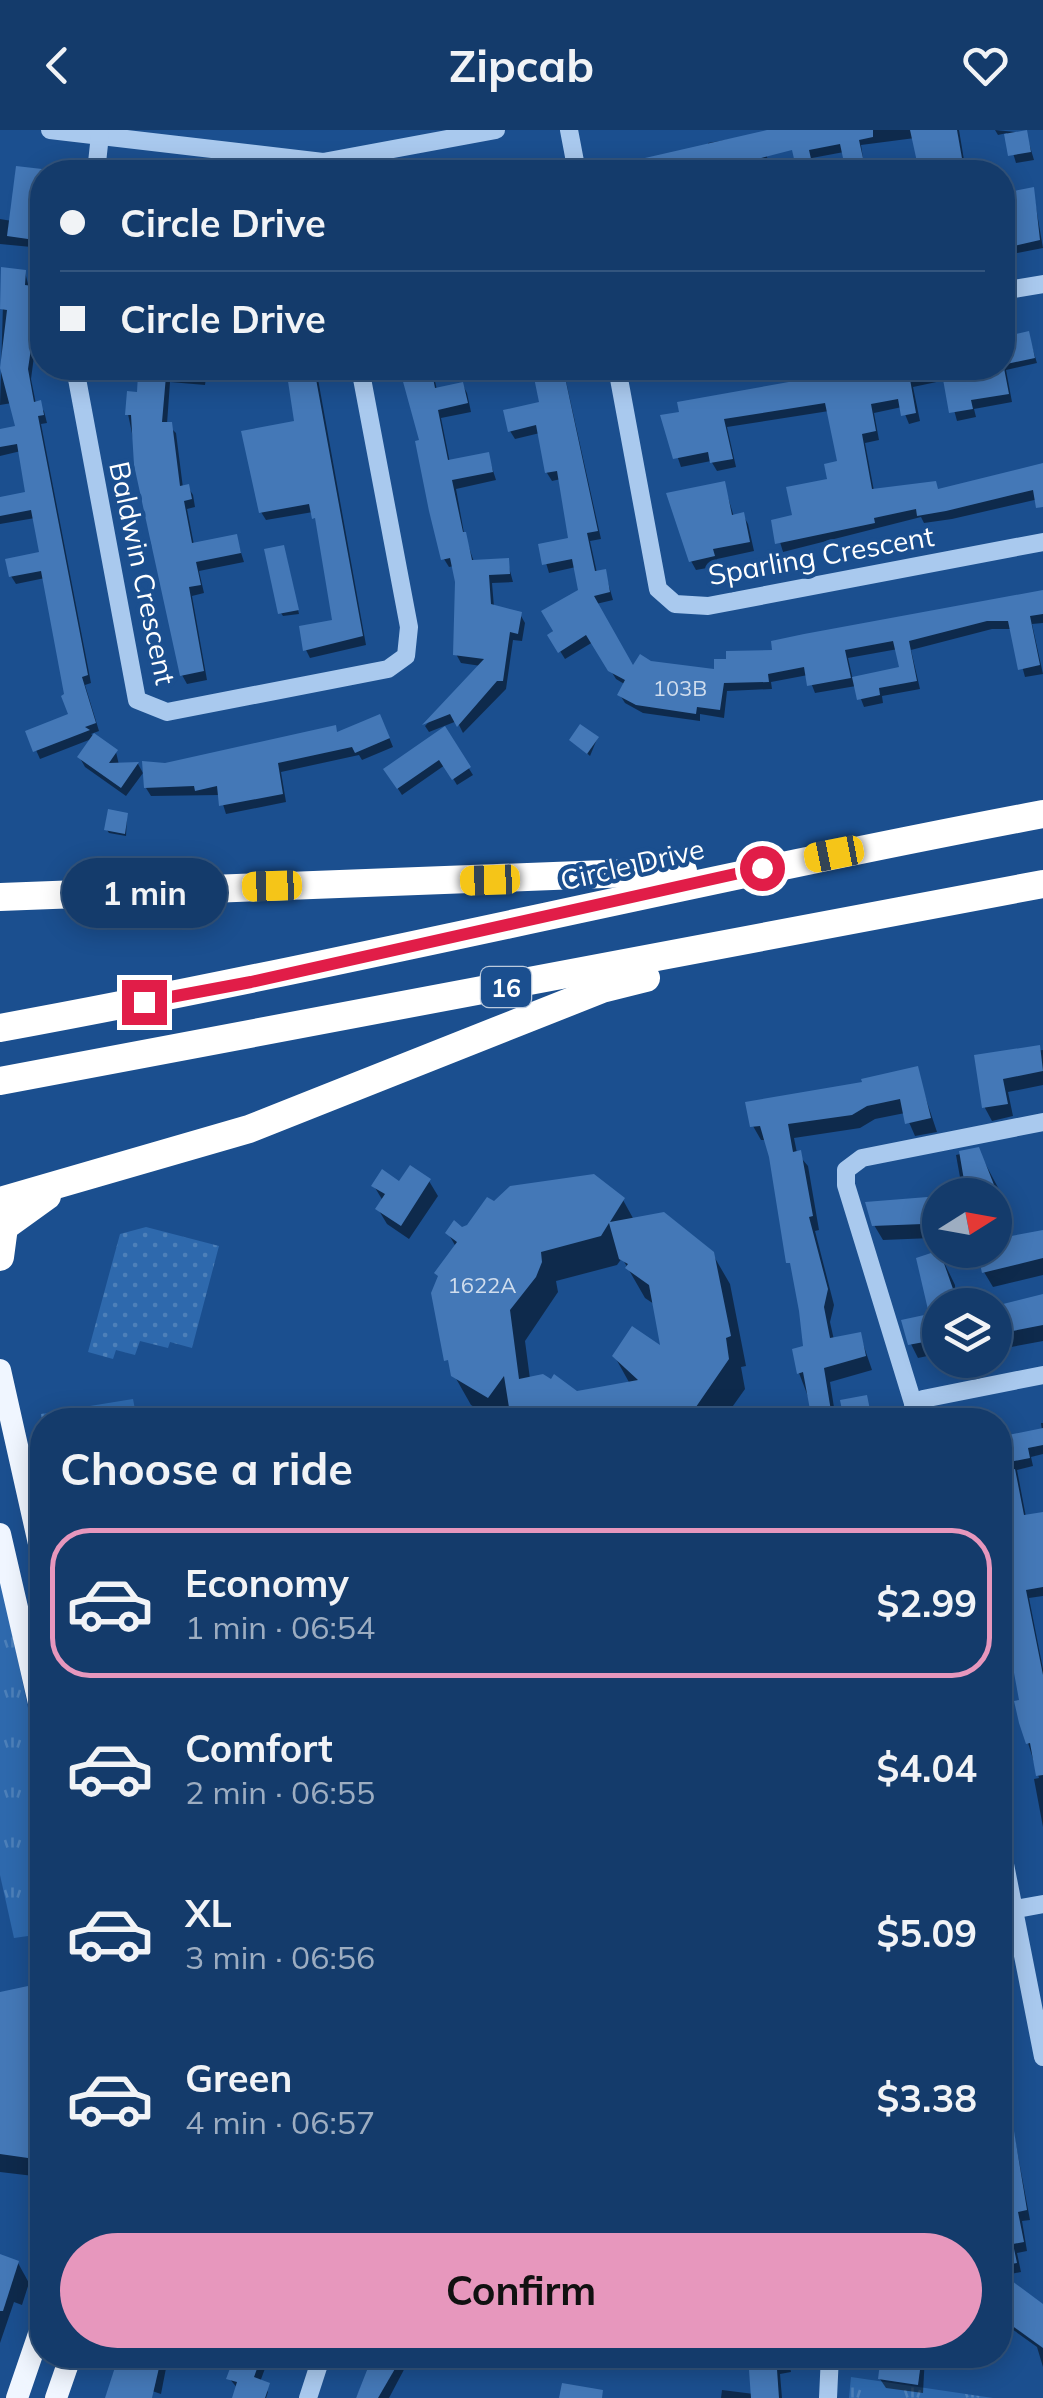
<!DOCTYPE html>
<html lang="en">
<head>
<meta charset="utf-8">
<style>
	:root { --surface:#143b6b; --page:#214673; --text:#f1f3f6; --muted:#9dadc1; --line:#33557e; --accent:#e797bd }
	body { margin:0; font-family:Mulish,sans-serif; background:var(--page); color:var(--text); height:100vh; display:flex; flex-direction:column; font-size:38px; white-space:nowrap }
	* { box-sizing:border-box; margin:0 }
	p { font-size:32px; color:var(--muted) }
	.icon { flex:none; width:55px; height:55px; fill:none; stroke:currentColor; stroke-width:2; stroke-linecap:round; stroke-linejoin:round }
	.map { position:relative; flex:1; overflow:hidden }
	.sheet { position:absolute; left:30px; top:1278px; width:982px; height:960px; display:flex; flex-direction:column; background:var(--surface); border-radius:40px; box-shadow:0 5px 25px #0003,0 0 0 2px var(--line) }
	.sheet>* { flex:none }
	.top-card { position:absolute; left:30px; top:30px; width:985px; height:220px; border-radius:40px; box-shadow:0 5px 25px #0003,0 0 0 2px var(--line); display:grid; align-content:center; height:220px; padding:0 30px; background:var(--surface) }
	.needle { width:65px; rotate:79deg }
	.fabs { position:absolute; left:922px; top:1048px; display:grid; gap:20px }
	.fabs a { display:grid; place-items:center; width:90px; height:90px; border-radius:50%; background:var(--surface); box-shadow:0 5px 25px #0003,0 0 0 2px var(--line); font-size:50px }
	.end { position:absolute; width:45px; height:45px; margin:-22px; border:12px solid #e11d48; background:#fff; box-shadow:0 0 0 5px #fff }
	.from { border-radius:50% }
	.bubble { position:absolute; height:70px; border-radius:35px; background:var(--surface); box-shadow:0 5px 25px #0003,0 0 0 2px var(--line); font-size:32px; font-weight:700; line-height:70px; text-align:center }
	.car { position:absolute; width:30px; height:60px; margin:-30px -15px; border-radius:12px; box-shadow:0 0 8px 2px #0007; background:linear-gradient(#f5c518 24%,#345 0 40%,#f5c518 0 76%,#345 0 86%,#f5c518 0) }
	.top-card b { display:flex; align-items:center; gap:35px; height:95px; font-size:38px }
	.top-card b+b { border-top:2px solid var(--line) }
	.top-card i { width:25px; height:25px; background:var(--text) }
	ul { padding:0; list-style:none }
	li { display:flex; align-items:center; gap:30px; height:150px; margin:0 20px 15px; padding:0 10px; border:5px solid transparent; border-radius:40px }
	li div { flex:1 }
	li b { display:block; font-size:38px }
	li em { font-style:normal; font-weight:700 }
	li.selected { border-color:var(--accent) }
	li>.icon { width:90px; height:90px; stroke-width:1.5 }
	h2 { padding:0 30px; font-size:45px; line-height:120px }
	.action { display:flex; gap:20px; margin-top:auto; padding:20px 30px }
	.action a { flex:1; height:115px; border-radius:60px; background:var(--accent); color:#111; font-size:40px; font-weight:700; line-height:115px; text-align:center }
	header { display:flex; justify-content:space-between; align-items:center; height:130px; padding:0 30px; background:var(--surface); font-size:45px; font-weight:700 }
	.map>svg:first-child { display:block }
</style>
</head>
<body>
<header><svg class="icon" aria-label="back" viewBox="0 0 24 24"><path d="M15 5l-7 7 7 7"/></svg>Zipcab<svg class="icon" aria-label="heart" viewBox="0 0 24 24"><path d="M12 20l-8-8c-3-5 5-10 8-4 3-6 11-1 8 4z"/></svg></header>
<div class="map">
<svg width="1043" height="2268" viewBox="0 0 1043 2268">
	<defs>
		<pattern id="park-tufts" width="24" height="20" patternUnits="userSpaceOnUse" patternTransform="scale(2.5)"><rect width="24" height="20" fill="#2e69ad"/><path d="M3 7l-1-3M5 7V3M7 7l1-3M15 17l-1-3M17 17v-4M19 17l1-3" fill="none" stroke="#4d80b9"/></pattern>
		<pattern id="garden-dots" width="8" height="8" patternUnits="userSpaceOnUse" patternTransform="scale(2.5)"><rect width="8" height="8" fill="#2e69ad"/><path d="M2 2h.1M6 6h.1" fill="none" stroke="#4d80b9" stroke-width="1.8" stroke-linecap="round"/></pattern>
	</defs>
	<rect width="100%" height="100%" fill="#1b4f8f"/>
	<g fill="url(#park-tufts)">
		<path d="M133 1269 137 1290 42 1292 41 1284Z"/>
		<path d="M0 1446 42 1644V1804L14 1808 0 1745Z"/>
		<path d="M851 2247 993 2268H849Z"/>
	</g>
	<path fill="url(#garden-dots)" d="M146 1097 219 1116 192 1218 170 1212 168 1218 140 1211 135 1225 116 1220 113 1229 88 1222 120 1104Z"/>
	<g fill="#0007" fill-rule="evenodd">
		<path d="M803 0H959L966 42H923L915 8 861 15 865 42H848L844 22 812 28 815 42H800L791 2Z"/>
		<path d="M995 0 1026 3 1034 30 1016 33 1007 3 998 5Z"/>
		<path d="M761 4 771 42H616L709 19 708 13Z"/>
		<path d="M18 39 48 42H42V118L0 114V89L12 91Z"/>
		<path d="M1033 60 1043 118 1002 126V81Z"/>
		<path d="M4 140 25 142 29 158 38 159 42 166 31 249 36 274 44 281 47 293 41 294 91 553 85 555 99 601 91 604 116 622 119 635 138 634 143 643 126 666 85 637 80 628 94 608 40 629 28 602 71 585 45 448 16 454 11 446 42 424 35 388 0 394V370L28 364 21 321 0 326V301L18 298 12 273 0 275Z"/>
		<path d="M1028 204 1037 233 1006 240 1012 272 974 279 976 287 957 291 946 250 913 257 920 291 909 294 902 277 874 283 879 310 865 313 874 361H939L1043 336V368L952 389 924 393 921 387 783 422 774 392 795 387 840 333 829 281 727 297 736 337 717 341 711 331 681 337 664 287 803 252 819 245V241L836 238 841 242 861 238H1002V210Z"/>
		<path d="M126 238H252V244L206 248 205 255 170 252 167 294 176 303 183 358 188 357 193 365 195 377 187 379 194 415 236 407 244 432 199 441 204 463 192 466 207 550 187 554 182 545 128 284 139 264 141 241Z"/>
		<path d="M289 238H316L366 515 310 528 306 520 334 492 319 397 313 382 266 390 261 382 297 293Z"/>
		<path d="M405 238H432L437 260 462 254 467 263 471 282 441 288 450 333 488 325 496 350 456 359 464 403 474 432 507 430 513 452 492 453 494 477 520 484 525 493 522 511 513 510 506 559 463 603 457 591 429 602 425 596 481 536 461 533 456 524 457 452 454 436 449 437 444 429Z"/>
		<path d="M535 238H563L601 409 590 411 597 443 605 442 613 470 596 474 633 540 651 533 717 542 776 523 1043 463V493L1032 494 1043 544 1025 547 1012 499H992L911 520 920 559 882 566 883 573 864 577 856 556 815 563 808 545 771 552 772 559 727 561 724 588 700 584V591L643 583 625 573 620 565 626 555 616 549 593 512 565 529 550 505 580 461 576 437 549 443 541 416 571 410 561 349 552 351 547 343 540 303 515 309 510 301 542 274ZM898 519 902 539 853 550 848 528Z"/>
		<path d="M724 354 734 387 743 385 748 394 754 421 717 429 718 436 696 440 691 431Z"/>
		<path d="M285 422 299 484 283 486 281 483Z"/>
		<path d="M384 595 393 617 362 630 359 625 281 642 286 672 226 684 220 665 151 666 146 658 165 636Z"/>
		<path d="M444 599 473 645 457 655 445 635 402 665 386 640Z"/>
		<path d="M597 609 590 626 572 610Z"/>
		<path d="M127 685 126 706 109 703 107 700Z"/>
		<path d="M1043 920V955L1008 962 1013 986 992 991 985 978 977 927Z"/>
		<path d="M916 939 937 1002 915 1006 905 983 875 989 860 998 794 1008 797 1023 808 1036 819 1100 815 1101 834 1175 830 1192 834 1210 860 1205 872 1240 830 1252 836 1290H817L799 1243 805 1219 802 1181 767 1010H761L753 996Z"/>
		<path d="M978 1020 1003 1067 1005 1080 999 1081 1004 1110 1043 1103V1145L993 1157 984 1142 980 1120H995V1065H958L963 1064 956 1025Z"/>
		<path d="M429 1051 438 1066 409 1109 387 1094 378 1079 383 1071 374 1056Z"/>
		<path d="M940 1069V1113L932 1108 883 1110 874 1095Z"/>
		<path d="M623 1070 634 1090 712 1123 730 1154 746 1236 741 1237 745 1259 723 1290H513V1285L509 1290H496L471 1275 454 1245 456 1117 448 1103 462 1100 494 1074ZM622 1128 645 1168 654 1174 664 1220 615 1227 630 1254 577 1264 530 1249 525 1211 558 1162 556 1151 617 1135Z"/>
		<path d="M940 1124 955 1155 956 1175H940L941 1230 935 1231 932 1225 918 1228 911 1214 932 1186Z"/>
		<path d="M1043 1168V1211L995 1220V1178Z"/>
		<path d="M1041 1293H1043V1324L1031 1327 1033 1336 1017 1340 1026 1387 1043 1384V1466L1029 1468 1043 1539V1697L1034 1649 1039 1648 1028 1613 1000 1460V1309L1042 1300Z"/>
		<path d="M40 1856 42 1860V2047L0 2042V1865Z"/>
		<path d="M1000 1929 1030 2090 1022 2091 1027 2121 1017 2123 1021 2142 1001 2146 1043 2181V2237L1037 2217 1012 2199 1006 2208 1000 2204Z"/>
		<path d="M0 2127 18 2133 29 2153 22 2175 14 2172 0 2213Z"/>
		<path d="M122 2225H163L167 2233 161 2264 152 2261 150 2268H108Z"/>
		<path d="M237 2225H270L260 2252 268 2262 266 2268H234L238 2259 229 2248Z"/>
		<path d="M377 2225H404L408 2232 389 2268H356Z"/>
		<path d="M762 2225H788L791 2242 780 2244 782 2268H721L722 2260 754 2264 766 2242Z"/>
		<path d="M883 2225H925L923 2263 886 2258 880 2249Z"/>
	</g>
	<g fill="#4478b7" fill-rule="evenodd">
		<path d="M767 0H873V7L859 10 866 42H846L840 14 809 20 814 42H797L792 20 711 41 611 42 610 36Z"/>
		<path d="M910 0H957L963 34 919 41Z"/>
		<path d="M1027 0 1031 22 1008 26 1004 4Z"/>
		<path d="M16 36 42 39V111L7 106Z"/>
		<path d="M1034 57 1040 110 1009 117 1006 103 1002 104V74L1016 71 1014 61Z"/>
		<path d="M1 137 26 140 25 155 40 157 28 239 34 272 41 270 44 285 38 286 88 545 82 547 96 593 85 597 90 600 33 622 25 601 68 584 61 566 64 564 41 441 9 447 5 429 39 422 31 380 0 386V367L25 362 17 314 0 317V299L15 296 0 238 7 180 0 179Z"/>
		<path d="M1029 201 1035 228 1002 235V207Z"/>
		<path d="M286 238H314L363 506 303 521 299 496 332 490 315 388 312 389 309 374 259 383 241 301 294 291Z"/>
		<path d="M405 238H431L435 258 463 252 468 273 438 280 448 330 489 322 493 342 452 350 463 402H466L472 430 509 428 510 444 489 445 491 474 522 482 518 504 510 502 503 551H497L457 597 450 584 422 595 484 529 453 525 455 452 450 428 441 430 429 381 415 311 419 310 402 248 407 247Z"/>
		<path d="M532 238H563L598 401 587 403 595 441 606 439 610 462 594 466 633 535 640 524 651 531 714 539V529H726V521L772 520 771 511 804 504 1043 460V484L1030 486 1040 535 1018 540 1008 491H987L909 511 917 551 879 558 880 565 857 570 852 547 899 537 893 511 845 520 851 548 807 556 804 537 768 544 769 552 724 553 720 580 697 577 696 584 636 575 617 565 625 550 608 541 586 505 558 523 547 505 553 501 541 481 578 460 572 429 542 435 538 414 568 408 557 341 545 343 536 295 508 302 503 280 539 272Z"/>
		<path d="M815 238H908L916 283 901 286 898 269 871 274 876 301 862 304 872 359 936 351 938 359 1043 333V377L1036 378 1033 360 946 381 917 386 916 379 874 388 875 393 775 414 771 390 792 385 786 357 827 349 824 334 837 331 825 273 724 289 733 329 710 333 708 322 673 329 660 285 679 282 677 272 800 250 799 246 816 243Z"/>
		<path d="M941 238H1004L1009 264 971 270 973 279 949 283Z"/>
		<path d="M138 244 166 246 162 292H172L180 356 189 354 192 369 184 371 192 413 237 404 241 423 196 432 201 455 189 457 204 541 180 546 134 335 131 285H125L127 261 137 262Z"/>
		<path d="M725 351 732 385 744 382 750 412 713 419 715 426 689 432 666 363Z"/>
		<path d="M284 415 299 480 278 484 264 419Z"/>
		<path d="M380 584 390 608 355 623 352 617 278 633 283 664 219 676 217 656 195 661 194 656 144 658 142 631 165 633 336 595 337 602Z"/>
		<path d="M580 594 599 607 587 624 569 610Z"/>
		<path d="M445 596 471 637 452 650 439 630 397 659 383 639Z"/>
		<path d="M94 603 118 620 109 633 139 632 121 658 77 627Z"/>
		<path d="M108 679 128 683 125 704 104 700Z"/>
		<path d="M1040 915 1043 941 1003 949 1008 974 982 978 974 925Z"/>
		<path d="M918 936 931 988 905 994 900 969 867 976 852 985 788 994 793 1022 801 1020 813 1086 809 1087 828 1159 824 1177 830 1208 861 1202 866 1226 824 1238 831 1281 811 1285 803 1242 797 1244 792 1219 803 1216 799 1181 790 1133H786L769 1027 760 996 750 997 745 972 862 952 861 949Z"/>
		<path d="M979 1017 998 1065H955L954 1058 965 1056 959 1021Z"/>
		<path d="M410 1035 431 1049 401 1096 375 1079 385 1064 371 1056 382 1039 399 1051Z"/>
		<path d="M594 1044 625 1068 610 1092 664 1082 714 1122 731 1206 726 1208 729 1229 687 1290H511L504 1246 488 1268 451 1246 448 1230 444 1231 431 1163 438 1146 434 1143 457 1112 445 1103 454 1090 462 1097 467 1095 487 1067 494 1071 510 1056ZM609 1093 619 1129 628 1134 625 1138 649 1155 660 1215 632 1196 612 1226 638 1250 577 1261 554 1244 551 1249 543 1244 519 1249 510 1180 536 1147 542 1132 541 1122 601 1106Z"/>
		<path d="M940 1066V1122L958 1173 940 1175V1216L925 1219 924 1212 908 1215 901 1190 929 1184 916 1128 931 1123 923 1094 872 1096 865 1072Z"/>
		<path d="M1043 1100V1128L982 1143 977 1120H995V1109Z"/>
		<path d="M1043 1164V1195L997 1204 995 1176Z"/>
		<path d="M867 1265 872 1290H844L840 1270Z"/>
		<path d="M1043 1298V1315L1028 1318 1030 1328 1009 1332 1003 1306Z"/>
		<path d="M1015 1339 1024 1385 1043 1382V1457L1026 1460 1043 1545V1645L1036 1646 1030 1613 1026 1614 1019 1593 1014 1571 1019 1570 1000 1467V1342Z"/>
		<path d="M42 1853V2030L0 2024V1862Z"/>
		<path d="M1014 2001 1027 2080 1018 2082 1024 2112 1013 2114 1017 2133 1000 2136V2004Z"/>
		<path d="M0 2124 19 2131 3 2181H0Z"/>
		<path d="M1000 2142 1043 2174V2218L1000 2187Z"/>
		<path d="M119 2225H162L152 2268H105Z"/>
		<path d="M235 2225H262L254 2247 270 2253 265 2268H232L237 2252 226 2249Z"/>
		<path d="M373 2225H403L378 2268H356Z"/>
		<path d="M760 2225H776L779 2268H751L749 2240 763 2239Z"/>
		<path d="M881 2225H922L918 2255 878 2249Z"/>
		<path d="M562 2253 603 2260 602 2268H559Z"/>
	</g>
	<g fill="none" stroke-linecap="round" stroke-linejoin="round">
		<g stroke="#a9c9ee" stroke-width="18">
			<path d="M50 0 323 32 496 0"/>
			<path d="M569 0 577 42"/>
			<path d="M96 42 100 5"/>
			<path d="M1002 161 1043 154"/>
			<path d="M75 238 137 570 167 582 388 539 406 526 409 497 360 238"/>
			<path d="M617 238 658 459 675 474 708 476 1043 412"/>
			<path d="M913 1273 846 1055V1040L862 1028 1043 992"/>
			<path d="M917 1290 913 1273 923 1269 1043 1245"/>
			<path d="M1000 1709 1043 1927"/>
			<path d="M1000 1782 1043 1774"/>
			<path d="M308 2268 322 2225"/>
			<path d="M828 2268 830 2225"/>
		</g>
		<g stroke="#f0f6ff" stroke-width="22">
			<path d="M0 1240 42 1427"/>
			<path d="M0 1404 42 1586"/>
			<path d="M17 2268 42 2195"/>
			<path d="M56 2268 71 2225"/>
		</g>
		<g stroke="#fff" stroke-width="28">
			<path d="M0 767 683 741"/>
			<path d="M0 898C349 834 694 750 1043 684"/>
			<path d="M0 951 1043 754"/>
			<path d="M0 1071 249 999 602 859 646 848"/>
			<path d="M0 1127 4 1097 47 1066"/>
		</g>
	</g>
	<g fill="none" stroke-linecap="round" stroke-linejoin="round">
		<path stroke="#e11d48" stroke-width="12" d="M144 872 251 852 762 738"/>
	</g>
	<g text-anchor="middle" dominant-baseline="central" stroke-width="9" stroke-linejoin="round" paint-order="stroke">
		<g font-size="22" fill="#d0dded">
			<text x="680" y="558">103B</text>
			<text x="482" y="1155">1622A</text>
		</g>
		<rect fill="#1b4f8f" stroke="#bbcadd" stroke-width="2.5" x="481" y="837" width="50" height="40" rx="8"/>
		<g font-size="25" font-weight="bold" fill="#fff">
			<text x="506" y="857">16</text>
		</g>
		<g font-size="28" fill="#fff" stroke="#1b4f8f">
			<text transform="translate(821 425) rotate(-10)">Sparling Crescent</text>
			<text transform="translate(143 443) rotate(78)">Baldwin Crescent</text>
			<text transform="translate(632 734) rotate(-13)">Circle Drive</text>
		</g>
	</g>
</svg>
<div class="fabs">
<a><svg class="needle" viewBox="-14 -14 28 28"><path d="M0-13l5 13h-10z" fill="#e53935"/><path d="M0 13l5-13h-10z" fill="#9dadc1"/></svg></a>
<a><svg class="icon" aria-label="layers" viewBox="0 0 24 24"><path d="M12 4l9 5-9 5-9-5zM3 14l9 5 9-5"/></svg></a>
</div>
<i class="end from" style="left:762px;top:738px"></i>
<i class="end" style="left:144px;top:872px"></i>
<div class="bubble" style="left:62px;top:728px;width:165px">1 min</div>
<i class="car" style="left:834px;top:724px;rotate:259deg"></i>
<i class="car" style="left:490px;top:750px;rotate:268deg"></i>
<i class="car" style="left:272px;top:756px;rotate:268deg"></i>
<div class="top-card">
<b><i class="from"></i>Circle Drive</b>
<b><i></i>Circle Drive</b>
</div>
<section class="sheet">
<h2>Choose a ride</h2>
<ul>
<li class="selected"><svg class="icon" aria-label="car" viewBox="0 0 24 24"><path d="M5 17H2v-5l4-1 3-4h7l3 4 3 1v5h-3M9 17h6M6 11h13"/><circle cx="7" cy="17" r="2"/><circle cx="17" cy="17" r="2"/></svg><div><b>Economy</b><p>1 min · 06:54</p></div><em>$2.99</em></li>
<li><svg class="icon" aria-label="car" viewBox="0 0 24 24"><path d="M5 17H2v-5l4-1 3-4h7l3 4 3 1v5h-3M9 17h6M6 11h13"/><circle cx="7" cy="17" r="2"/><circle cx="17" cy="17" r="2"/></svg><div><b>Comfort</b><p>2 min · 06:55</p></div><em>$4.04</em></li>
<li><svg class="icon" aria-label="car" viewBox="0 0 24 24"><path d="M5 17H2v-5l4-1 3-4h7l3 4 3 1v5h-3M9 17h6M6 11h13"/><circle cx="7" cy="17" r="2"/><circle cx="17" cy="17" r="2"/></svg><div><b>XL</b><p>3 min · 06:56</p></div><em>$5.09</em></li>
<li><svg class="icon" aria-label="car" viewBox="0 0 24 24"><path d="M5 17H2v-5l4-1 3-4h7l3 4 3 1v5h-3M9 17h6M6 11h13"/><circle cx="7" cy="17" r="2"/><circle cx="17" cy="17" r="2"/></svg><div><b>Green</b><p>4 min · 06:57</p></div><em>$3.38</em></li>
</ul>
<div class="action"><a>Confirm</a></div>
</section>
</div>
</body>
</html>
